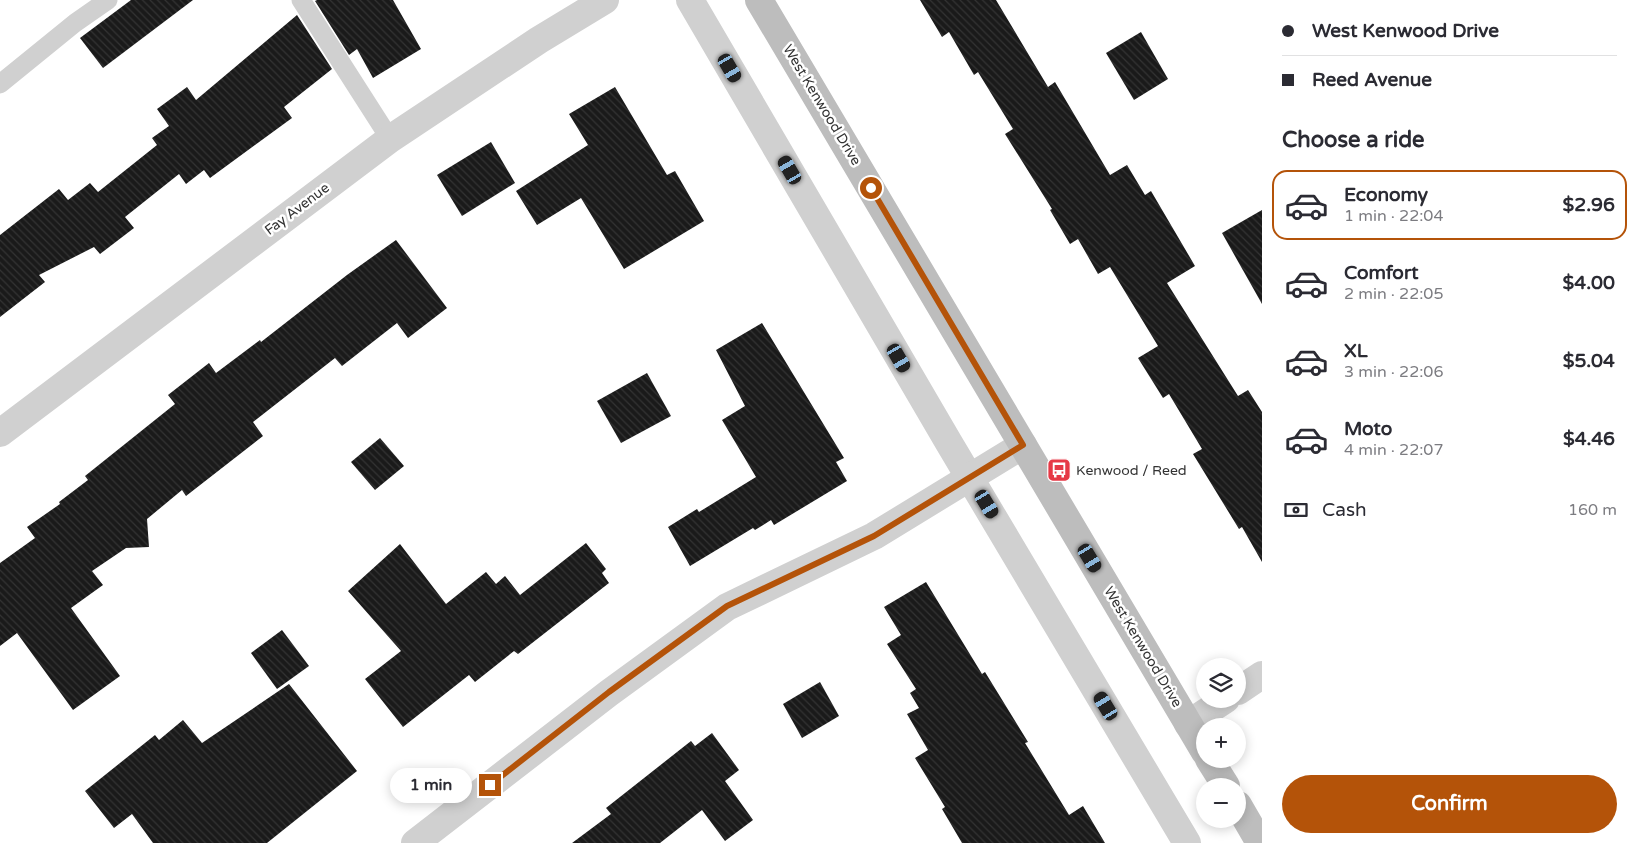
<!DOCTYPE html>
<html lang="en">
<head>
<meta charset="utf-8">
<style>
	:root { --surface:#fff; --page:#f2f2f3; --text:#2b2b33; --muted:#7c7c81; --line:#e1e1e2; --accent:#b45309 }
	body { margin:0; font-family:"Varela Round",sans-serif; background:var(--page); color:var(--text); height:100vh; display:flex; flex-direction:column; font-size:19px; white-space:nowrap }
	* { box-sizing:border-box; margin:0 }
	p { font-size:16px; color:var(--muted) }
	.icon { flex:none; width:28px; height:28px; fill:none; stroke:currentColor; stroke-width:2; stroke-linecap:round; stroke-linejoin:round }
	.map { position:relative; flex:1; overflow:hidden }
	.details { display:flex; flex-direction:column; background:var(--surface); width:375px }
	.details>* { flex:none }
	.guide { display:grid; align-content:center; height:110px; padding:0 20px; background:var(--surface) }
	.buttons { position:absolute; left:1196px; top:658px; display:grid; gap:10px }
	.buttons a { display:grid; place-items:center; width:50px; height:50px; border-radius:50%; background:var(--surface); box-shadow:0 2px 12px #0003; font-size:25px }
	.end { position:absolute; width:22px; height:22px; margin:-11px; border:6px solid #b45309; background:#fff; box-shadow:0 0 0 2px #fff }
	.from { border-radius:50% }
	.bubble { position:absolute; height:35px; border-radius:18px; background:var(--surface); box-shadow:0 2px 12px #0003; font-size:16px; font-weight:800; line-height:35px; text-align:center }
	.car { position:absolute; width:15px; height:30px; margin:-15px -8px; border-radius:6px; box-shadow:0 0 4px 1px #0007; background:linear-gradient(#222 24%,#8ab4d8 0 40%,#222 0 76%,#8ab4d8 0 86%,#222 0) }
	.guide b { display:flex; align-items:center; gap:18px; height:48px; font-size:19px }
	.guide b+b { border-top:1px solid var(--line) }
	.guide i { width:12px; height:12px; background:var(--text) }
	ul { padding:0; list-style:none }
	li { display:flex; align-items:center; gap:15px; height:70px; margin:0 10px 8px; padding:0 10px; border:2px solid transparent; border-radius:15px }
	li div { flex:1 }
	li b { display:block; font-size:19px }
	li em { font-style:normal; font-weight:800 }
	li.current { border-color:var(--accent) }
	li>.icon { width:45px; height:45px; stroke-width:1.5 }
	h2 { padding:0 20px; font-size:22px; line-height:60px }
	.pay { display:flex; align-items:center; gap:12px; height:55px; padding:0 20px; font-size:19px }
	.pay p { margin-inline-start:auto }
	.primary-button { display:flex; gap:10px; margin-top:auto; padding:10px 20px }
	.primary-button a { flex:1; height:58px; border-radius:30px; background:var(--accent); color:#fff; font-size:20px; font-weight:800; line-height:58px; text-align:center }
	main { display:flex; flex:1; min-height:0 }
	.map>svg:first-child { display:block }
</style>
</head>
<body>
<main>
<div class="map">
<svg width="1262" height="843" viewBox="0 0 1262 843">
	<defs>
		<pattern id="building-back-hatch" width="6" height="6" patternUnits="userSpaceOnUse" patternTransform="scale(1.25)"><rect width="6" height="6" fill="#1a1a1a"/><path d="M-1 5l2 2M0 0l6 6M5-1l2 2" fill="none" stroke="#333"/></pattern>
	</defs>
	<rect width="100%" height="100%" fill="#fff"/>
	<g fill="url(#building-back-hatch)">
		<path d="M131 0H193L103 68 80 38Z"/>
		<path d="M317 0H393L421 49 373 78 357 49 349 55 315 1Z"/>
		<path d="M920 0H996L1048 87 1055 82 1110 175 1127 165 1145 195 1151 191 1195 266 1167 283 1238 396 1248 390 1262 412V562L1242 527 1239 529 1193 454 1202 449 1169 394 1163 398 1138 358 1158 346 1110 267 1098 274 1078 239 1070 244 1050 210 1052 209 1005 134 1013 129 978 72 974 75 949 32 942 37Z"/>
		<path d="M297 15 332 69 284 107 292 118 210 178 204 170 186 184 179 174 125 217 134 228 100 254 94 247 39 275 45 282 0 317V235L59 189 68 200 90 183 98 192 157 145 152 138 169 126 157 109 187 87 196 100Z"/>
		<path d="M1141 32 1168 79 1134 100 1106 53Z"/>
		<path d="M615 87 667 175 675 171 704 221 624 269 581 198 537 225 516 191 588 145 569 114Z"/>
		<path d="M491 142 515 183 462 216 437 175Z"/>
		<path d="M1262 210V304L1222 233Z"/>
		<path d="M396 240 447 308 408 338 397 323 342 366 335 358 253 422 263 436 186 496 182 490 147 519 149 547 126 548 92 571 103 585 71 608 120 676 73 710 17 633 0 646V563L35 538 27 527 60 504 59 502 88 480 85 476 175 404 168 395 209 363 216 373 260 340 261 342 347 275Z"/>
		<path d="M762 323 844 458 836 462 847 481 774 525 771 520 755 530 753 528 690 566 668 527 697 509 699 512 756 477 722 420 745 406 716 350Z"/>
		<path d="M647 373 671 416 621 443 597 401Z"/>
		<path d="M380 438 404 466 375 490 351 462Z"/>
		<path d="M586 543 606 569 602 573 609 583 518 654 514 651 475 682 469 675 403 727 365 679 401 651 348 591 400 544 446 604 486 572 496 584 505 576 520 595Z"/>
		<path d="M926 582 982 674 985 672 1028 742 1025 743 1069 815 1083 806 1105 843H962L942 809 945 807 915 758 928 750 907 714 919 708 910 693 916 689 887 644 901 635 884 607Z"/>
		<path d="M282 630 309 666 277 689 251 653Z"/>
		<path d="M820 682 839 716 802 738 783 704Z"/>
		<path d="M289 684 357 771 267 843H153L132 814 114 828 85 791 155 735 159 740 183 720 202 743Z"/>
		<path d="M712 733 739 770 725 781 753 820 725 841 702 810 660 843H572L611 814 606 808 691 741 695 746Z"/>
	</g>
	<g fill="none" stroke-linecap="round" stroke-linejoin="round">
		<g stroke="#d0d0d0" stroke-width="19">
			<path d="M301 0 390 139"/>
			<path d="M0 84 75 23 108 0"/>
		</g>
		<g stroke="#d0d0d0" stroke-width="28">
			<path d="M690 0 949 443 1187 843"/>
			<path d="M0 433 390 139 539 40 605 0"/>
			<path d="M1238 691 1262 675"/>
			<path d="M1188 724 1226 699"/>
			<path d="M415 843 609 693 727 607 874 536 1023 445"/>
		</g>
		<g stroke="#bdbdbd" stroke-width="28">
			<path d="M759 0 1205 752"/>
			<path d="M1209 759 1226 786"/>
			<path d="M1238 805 1260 843"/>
		</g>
	</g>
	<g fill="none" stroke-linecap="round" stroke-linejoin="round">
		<path stroke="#b45309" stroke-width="6" d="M490 785 609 692 727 606 874 536 1023 445 871 188"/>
	</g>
	<defs>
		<g id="bus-square" transform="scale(1.25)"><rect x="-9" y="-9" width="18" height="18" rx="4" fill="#e63946" stroke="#fff"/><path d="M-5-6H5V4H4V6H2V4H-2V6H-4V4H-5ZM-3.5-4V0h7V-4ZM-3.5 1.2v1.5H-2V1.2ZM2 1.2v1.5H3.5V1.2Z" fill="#fff"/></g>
	</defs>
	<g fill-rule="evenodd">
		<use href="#bus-square" x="1059" y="470"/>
	</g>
	<g text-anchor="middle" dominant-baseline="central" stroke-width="5" stroke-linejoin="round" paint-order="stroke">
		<g font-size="14" fill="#333" stroke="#fff">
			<text transform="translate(822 105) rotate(59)">West Kenwood Drive</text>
			<text transform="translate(297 209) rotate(-37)">Fay Avenue</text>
			<text transform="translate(1143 647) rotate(59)">West Kenwood Drive</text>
		</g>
		<g font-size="14" fill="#333" stroke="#fff" text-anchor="start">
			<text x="1076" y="470">Kenwood / Reed</text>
		</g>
	</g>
</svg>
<div class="buttons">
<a><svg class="icon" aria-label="layers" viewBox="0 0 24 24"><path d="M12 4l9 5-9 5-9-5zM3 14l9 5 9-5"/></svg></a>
<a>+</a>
<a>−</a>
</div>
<i class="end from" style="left:871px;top:188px"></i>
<i class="end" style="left:490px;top:785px"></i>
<div class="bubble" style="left:390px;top:768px;width:82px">1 min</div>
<i class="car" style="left:730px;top:68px;rotate:150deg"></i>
<i class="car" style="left:790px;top:170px;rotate:330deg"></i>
<i class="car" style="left:899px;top:358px;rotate:150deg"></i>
<i class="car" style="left:987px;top:504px;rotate:149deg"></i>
<i class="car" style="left:1090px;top:558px;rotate:149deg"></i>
<i class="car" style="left:1106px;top:706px;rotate:329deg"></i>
</div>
<section class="details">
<div class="guide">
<b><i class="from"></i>West Kenwood Drive</b>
<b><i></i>Reed Avenue</b>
</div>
<h2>Choose a ride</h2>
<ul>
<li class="current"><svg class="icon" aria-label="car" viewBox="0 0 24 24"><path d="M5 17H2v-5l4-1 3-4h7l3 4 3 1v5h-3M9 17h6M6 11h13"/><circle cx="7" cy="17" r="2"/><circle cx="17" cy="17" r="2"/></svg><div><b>Economy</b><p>1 min · 22:04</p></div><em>$2.96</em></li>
<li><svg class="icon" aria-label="car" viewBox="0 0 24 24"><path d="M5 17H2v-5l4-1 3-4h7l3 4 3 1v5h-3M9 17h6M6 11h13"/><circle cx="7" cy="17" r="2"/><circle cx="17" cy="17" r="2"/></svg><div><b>Comfort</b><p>2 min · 22:05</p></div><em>$4.00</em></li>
<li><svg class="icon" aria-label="car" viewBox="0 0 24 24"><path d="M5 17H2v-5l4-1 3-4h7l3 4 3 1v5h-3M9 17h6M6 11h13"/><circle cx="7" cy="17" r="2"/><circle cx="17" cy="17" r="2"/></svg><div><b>XL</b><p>3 min · 22:06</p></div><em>$5.04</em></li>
<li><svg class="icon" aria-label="car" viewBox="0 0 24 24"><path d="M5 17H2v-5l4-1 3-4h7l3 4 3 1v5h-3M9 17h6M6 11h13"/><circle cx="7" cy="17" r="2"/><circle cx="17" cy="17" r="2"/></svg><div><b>Moto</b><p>4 min · 22:07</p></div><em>$4.46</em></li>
</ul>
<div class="pay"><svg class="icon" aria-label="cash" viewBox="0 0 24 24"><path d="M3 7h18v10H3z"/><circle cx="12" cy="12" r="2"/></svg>Cash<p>160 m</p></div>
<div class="primary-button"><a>Confirm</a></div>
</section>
</main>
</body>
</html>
